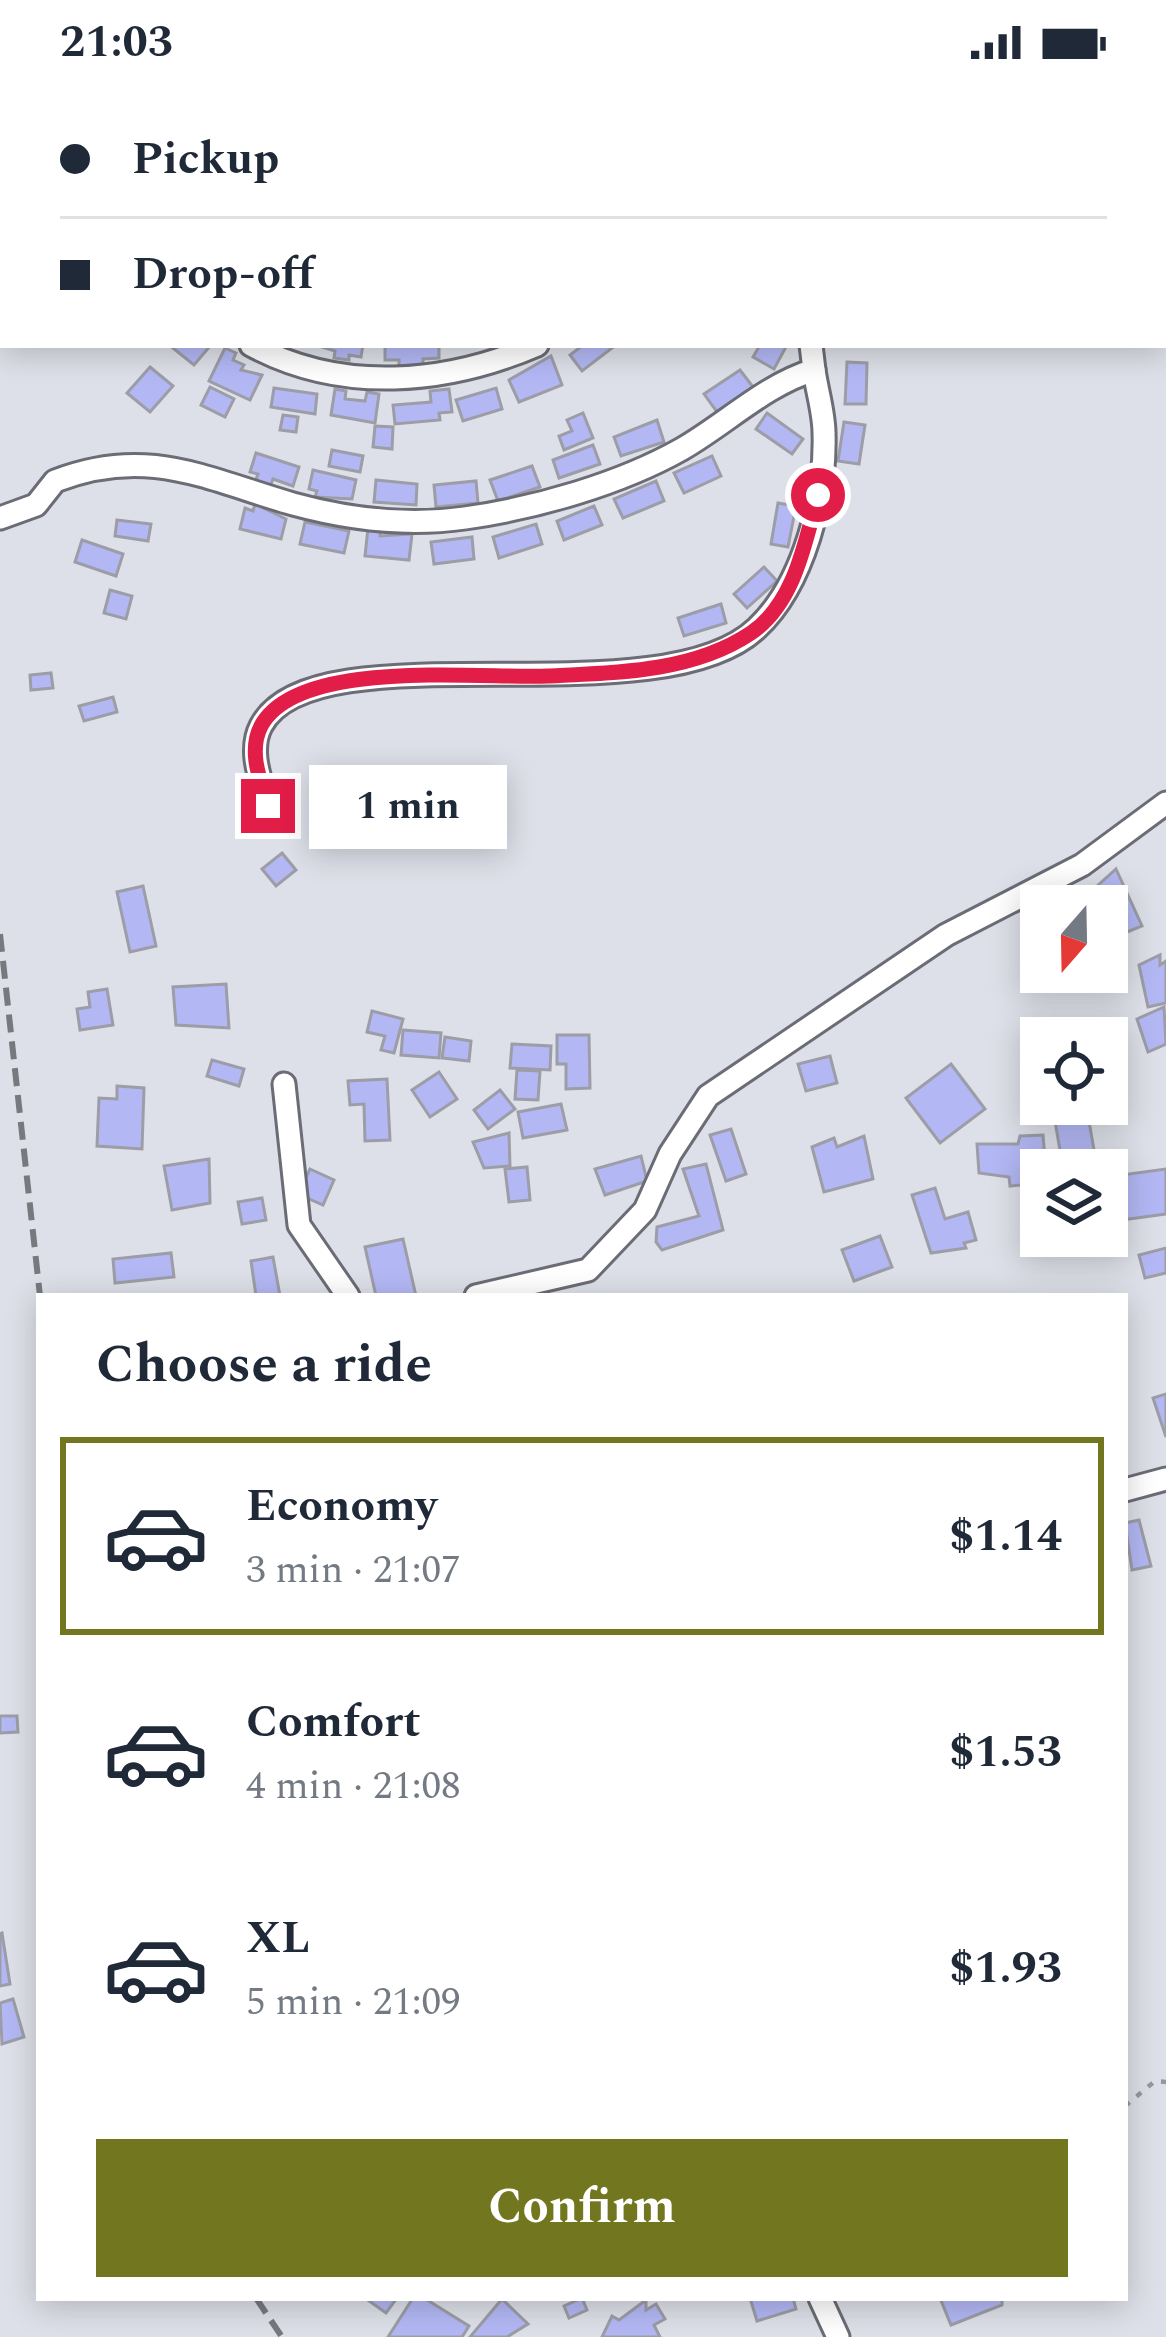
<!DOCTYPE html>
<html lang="en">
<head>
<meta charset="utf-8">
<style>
	:root { --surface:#fff; --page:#f2f2f3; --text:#1f2937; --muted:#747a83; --line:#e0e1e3; --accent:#72761e }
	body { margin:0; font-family:Spectral,serif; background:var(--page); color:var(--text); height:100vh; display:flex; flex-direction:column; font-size:45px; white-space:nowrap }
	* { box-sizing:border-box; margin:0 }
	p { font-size:39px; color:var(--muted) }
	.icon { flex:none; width:66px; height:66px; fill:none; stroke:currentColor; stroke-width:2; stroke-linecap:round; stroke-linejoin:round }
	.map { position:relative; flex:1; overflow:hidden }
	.sheet { position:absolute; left:36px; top:1209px; width:1092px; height:1008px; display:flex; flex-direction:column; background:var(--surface); border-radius:0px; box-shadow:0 6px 30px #0003 }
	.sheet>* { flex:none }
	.top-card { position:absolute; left:0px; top:0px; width:1167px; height:264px; box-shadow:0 6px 30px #0003; display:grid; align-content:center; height:264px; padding:0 60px; background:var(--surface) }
	.needle { width:78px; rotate:200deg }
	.fabs { position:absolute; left:1020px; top:801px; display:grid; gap:24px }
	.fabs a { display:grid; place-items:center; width:108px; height:108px; border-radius:0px; background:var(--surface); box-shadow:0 6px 30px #0003; font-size:60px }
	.end { position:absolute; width:54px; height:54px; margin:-27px; border:15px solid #e11d48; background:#fff; box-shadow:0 0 0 6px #fff }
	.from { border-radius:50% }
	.bubble { position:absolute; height:84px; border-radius:0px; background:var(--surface); box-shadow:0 6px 30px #0003; font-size:39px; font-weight:700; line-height:84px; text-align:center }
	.top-card b { display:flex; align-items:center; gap:42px; height:114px; font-size:45px }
	.top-card b+b { border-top:3px solid var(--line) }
	.top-card i { width:30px; height:30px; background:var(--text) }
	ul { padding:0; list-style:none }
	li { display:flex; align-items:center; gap:36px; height:198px; margin:0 24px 18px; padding:0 36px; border:6px solid transparent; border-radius:0px }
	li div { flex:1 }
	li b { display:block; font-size:45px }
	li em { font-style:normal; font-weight:700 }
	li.current { border-color:var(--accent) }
	li>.icon { width:108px; height:108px; stroke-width:1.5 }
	h2 { padding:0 60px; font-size:54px; line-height:144px }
	.cta { display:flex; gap:24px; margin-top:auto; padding:24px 60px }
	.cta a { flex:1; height:138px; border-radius:0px; background:var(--accent); color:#fff; font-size:48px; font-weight:700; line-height:138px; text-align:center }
	.status { display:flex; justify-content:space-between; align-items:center; height:84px; padding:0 60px; background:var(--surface); direction:ltr }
	.status svg { height:33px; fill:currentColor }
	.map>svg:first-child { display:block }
</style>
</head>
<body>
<div class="status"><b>21:03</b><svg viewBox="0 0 49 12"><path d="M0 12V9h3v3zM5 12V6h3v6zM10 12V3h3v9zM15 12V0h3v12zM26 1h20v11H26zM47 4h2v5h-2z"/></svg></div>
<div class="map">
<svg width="1166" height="2253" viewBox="0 0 1166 2253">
	<rect width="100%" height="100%" fill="#dee0e9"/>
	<g fill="#b3b8f5" stroke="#9c9da6" stroke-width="3">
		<path d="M169 261H211L194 281Z"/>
		<path d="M316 261H363L361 273 349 271V276L334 274 335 267Z"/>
		<path d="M385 261H439V274L423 275V285L399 286V276H385Z"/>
		<path d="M583 261H616L582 287 570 271Z"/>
		<path d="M760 261H787L774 285 753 273Z"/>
		<path d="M225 264 236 269 233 276 244 281 241 286 262 291 250 316 209 297Z"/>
		<path d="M551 272 562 301 519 318 509 296Z"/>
		<path d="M847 278 867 279 866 320H845Z"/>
		<path d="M150 283 173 302 150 328 127 309Z"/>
		<path d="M740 286 753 303 717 328 704 310Z"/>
		<path d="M210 303 234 315 225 333 201 321Z"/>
		<path d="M274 304 317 310 315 330 271 323Z"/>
		<path d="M496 304 502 325 463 337 456 316Z"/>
		<path d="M335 305 346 307 345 315 365 317 367 308 379 310 375 339 331 331Z"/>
		<path d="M449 305 452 328 439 329 440 336 395 340 393 321 431 318 430 307Z"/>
		<path d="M583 329 593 354 564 366 559 352 572 347 567 336Z"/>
		<path d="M767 329 803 355 792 370 756 345Z"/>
		<path d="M283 331 298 333 296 348 280 346Z"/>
		<path d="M657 336 664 358 621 372 614 353Z"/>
		<path d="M844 338 865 341 859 380 838 377Z"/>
		<path d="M375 342 393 343 392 365 373 363Z"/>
		<path d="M593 361 600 380 559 394 553 376Z"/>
		<path d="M332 366 363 372 360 388 329 382Z"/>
		<path d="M256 369 299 383 293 402 273 395 270 403 255 398 258 390 250 388Z"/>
		<path d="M712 372 721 392 684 409 674 389Z"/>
		<path d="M532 382 540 403 498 417 490 396Z"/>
		<path d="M313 386 356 396 352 415 315 413 317 407 309 405Z"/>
		<path d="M376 396 417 400 416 421 374 418Z"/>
		<path d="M476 397 478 419 436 423 434 401Z"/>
		<path d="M656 397 664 417 623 434 614 415Z"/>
		<path d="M778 419 796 422 788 463 771 460Z"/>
		<path d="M255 420 286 435 281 455 240 445 245 424 253 427Z"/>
		<path d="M594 422 602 441 564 456 557 437Z"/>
		<path d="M117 436 151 440 148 457 115 452Z"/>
		<path d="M305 438 349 447 344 469 300 460Z"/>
		<path d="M536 440 542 460 499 474 493 453Z"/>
		<path d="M368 444 381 445 380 452 412 450 409 476 365 472Z"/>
		<path d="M472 453 474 475 434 480 431 458Z"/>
		<path d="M82 456 123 470 116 492 75 478Z"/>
		<path d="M764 483 777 497 747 524 734 510Z"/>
		<path d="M110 506 132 512 126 535 104 529Z"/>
		<path d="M721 520 726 539 684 552 678 534Z"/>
		<path d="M51 589 53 604 31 606 30 591Z"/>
		<path d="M113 613 117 628 84 637 79 622Z"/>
		<path d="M282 769 296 786 276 802 262 785Z"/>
		<path d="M1116 785 1142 842 1110 855 1107 822H1100L1095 804Z"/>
		<path d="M143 802 156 862 130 868 117 808Z"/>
		<path d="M1160 871V881L1166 877V919L1148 923 1139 881Z"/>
		<path d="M226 900 229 944 176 941 173 903Z"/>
		<path d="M107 905 113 941 80 946 77 925 90 923 88 908Z"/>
		<path d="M1164 923 1166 960 1148 968 1137 935Z"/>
		<path d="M372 927 403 935 394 969 381 966 385 952 367 948Z"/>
		<path d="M403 946 441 949 439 974 401 971Z"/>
		<path d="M557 951H589L590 1004 566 1005V980H557Z"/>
		<path d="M445 953 471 957 469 977 442 974Z"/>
		<path d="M512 960 551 962 550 986 510 984Z"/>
		<path d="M830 972 837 999 806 1007 798 980Z"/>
		<path d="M212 976 244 985 239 1002 207 992Z"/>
		<path d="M951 980 985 1025 940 1059 906 1014Z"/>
		<path d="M517 986 540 987 538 1016 515 1015Z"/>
		<path d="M439 988 457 1015 430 1033 412 1006Z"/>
		<path d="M387 995 390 1056 365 1057 364 1020 350 1021 348 997Z"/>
		<path d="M117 1002 144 1004 142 1065 97 1062 99 1014 117 1015Z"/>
		<path d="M500 1006 515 1025 488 1045 474 1026Z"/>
		<path d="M561 1020 567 1046 523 1054 518 1028Z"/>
		<path d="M1052 1020H1086L1094 1066 1061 1072Z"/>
		<path d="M731 1045 746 1090 726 1097 710 1051Z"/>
		<path d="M509 1049 510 1082 484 1084 473 1058Z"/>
		<path d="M1043 1051 1046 1086H1041V1099L1010 1102 1009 1093 979 1089 977 1060H1018L1020 1052Z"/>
		<path d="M864 1052 873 1095 824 1108 812 1063 834 1054 837 1063Z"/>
		<path d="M641 1072 647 1097 605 1111 595 1085Z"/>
		<path d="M209 1075 210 1119 172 1126 164 1082Z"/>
		<path d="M706 1080 723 1146 662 1166 656 1158 657 1143 699 1132 683 1085Z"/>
		<path d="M527 1083 530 1116 509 1118 505 1085Z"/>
		<path d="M310 1085 334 1096 323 1121 298 1110Z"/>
		<path d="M1166 1085V1130L1107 1138V1093Z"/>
		<path d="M935 1104 945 1135 968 1128 976 1156 964 1159 966 1164 931 1169 912 1111Z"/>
		<path d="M262 1114 266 1136 242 1140 238 1118Z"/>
		<path d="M880 1152 892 1183 854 1197 842 1166Z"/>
		<path d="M403 1155 416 1212H376L365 1163Z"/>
		<path d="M1166 1164V1189L1145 1194 1139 1171Z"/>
		<path d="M171 1169 174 1193 115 1199 113 1175Z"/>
		<path d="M273 1173 280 1212H256L251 1177Z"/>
		<path d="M1166 1310V1353L1153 1314Z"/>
		<path d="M1139 1436 1151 1482 1132 1486 1125 1439Z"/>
		<path d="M0 1632H17L18 1648 0 1649Z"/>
		<path d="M2 1849 10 1900 0 1902V1850Z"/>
		<path d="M13 1915 24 1953 2 1960 0 1919Z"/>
		<path d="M365 2214H397L386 2229Z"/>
		<path d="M413 2214H424L469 2242 462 2253H388Z"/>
		<path d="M582 2214 587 2226 569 2234 564 2222Z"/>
		<path d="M750 2214H793L796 2225 757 2237Z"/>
		<path d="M940 2214H1002V2221L951 2241Z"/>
		<path d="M502 2215 528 2240 507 2253H470Z"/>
		<path d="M646 2216V2226L656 2220 665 2235 654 2241 660 2253H602L612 2232 619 2236Z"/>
	</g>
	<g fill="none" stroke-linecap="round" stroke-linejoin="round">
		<g stroke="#6b6c75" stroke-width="27">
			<g id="minor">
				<path d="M277 0 278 3"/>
				<path d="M540 0 541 3"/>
				<path d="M993 0 996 3"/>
				<path d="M88 3V0"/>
				<path d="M789 3 792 0"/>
				<path d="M1164 38 1166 39"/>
				<path d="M251 261C342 310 446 300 537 261"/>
				<path d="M0 434 36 421 55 397C147 361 206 395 293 420 348 435 409 442 465 434 536 424 620 400 682 365 727 339 765 301 814 286L811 261"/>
				<path d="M268 722C261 697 248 667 261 642 314 541 658 638 757 544 804 500 826 412 824 349 824 329 817 307 814 286"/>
				<path d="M284 1000 299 1141 348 1212"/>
				<path d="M476 1212 588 1186 645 1126 670 1070 708 1012 946 851 1082 781 1166 719"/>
				<path d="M1125 1406 1166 1395"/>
				<path d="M820 2214 838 2253"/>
			</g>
		</g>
		<path stroke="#97989e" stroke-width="4.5" stroke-dasharray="6 9" stroke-linecap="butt" d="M1125 2022 1155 1997 1166 1998"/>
		<use href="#minor" stroke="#fff" stroke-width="21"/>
		<g stroke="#78797f" stroke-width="6" stroke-dasharray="18 9" stroke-linecap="butt">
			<path d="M0 850 40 1212"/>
			<path d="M256 2214 282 2253"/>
		</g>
	</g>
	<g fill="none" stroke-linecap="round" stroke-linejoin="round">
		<path stroke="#e11d48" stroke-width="15" d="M268 722C260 696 248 667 261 642 298 573 482 595 548 592 616 589 693 588 751 549 795 519 805 458 818 411"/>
	</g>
</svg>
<div class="fabs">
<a><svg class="needle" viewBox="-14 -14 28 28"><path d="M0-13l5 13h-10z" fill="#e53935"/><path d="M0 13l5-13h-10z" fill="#747a83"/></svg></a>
<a><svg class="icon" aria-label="locate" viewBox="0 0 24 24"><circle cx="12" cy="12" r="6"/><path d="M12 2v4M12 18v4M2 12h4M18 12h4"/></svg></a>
<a><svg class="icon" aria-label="layers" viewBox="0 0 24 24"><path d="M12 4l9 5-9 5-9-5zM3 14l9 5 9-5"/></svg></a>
</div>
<i class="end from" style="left:818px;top:411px"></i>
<i class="end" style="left:268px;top:722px"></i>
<div class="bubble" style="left:309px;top:681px;width:198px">1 min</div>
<div class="top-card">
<b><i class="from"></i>Pickup</b>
<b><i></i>Drop-off</b>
</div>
<section class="sheet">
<h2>Choose a ride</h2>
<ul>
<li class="current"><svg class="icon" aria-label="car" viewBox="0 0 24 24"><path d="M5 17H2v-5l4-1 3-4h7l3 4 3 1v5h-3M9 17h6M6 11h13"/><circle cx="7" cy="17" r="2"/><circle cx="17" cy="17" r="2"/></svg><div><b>Economy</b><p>3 min · 21:07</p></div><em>$1.14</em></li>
<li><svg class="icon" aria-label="car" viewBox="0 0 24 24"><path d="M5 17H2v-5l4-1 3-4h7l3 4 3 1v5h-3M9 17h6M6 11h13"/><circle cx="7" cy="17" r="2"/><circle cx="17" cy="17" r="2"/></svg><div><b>Comfort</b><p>4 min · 21:08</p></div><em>$1.53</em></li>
<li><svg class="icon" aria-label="car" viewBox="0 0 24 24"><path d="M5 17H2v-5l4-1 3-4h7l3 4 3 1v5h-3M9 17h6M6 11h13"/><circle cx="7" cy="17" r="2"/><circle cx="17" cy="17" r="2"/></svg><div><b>XL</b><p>5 min · 21:09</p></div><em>$1.93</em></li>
</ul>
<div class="cta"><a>Confirm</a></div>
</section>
</div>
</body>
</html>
